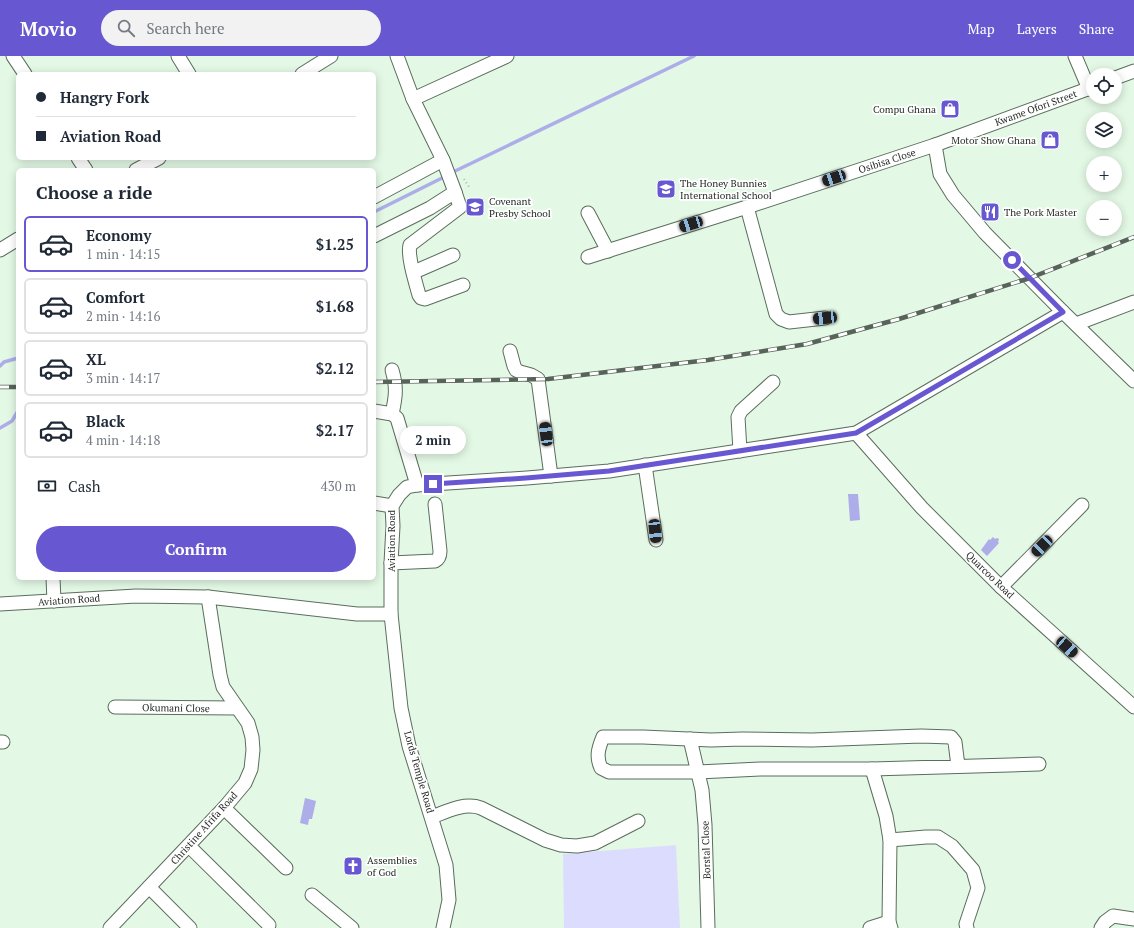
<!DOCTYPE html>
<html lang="en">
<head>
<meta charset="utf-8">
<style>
	:root { --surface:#fff; --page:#f2f2f3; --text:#1f2937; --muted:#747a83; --line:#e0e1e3; --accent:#6758d1 }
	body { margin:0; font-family:"PT Serif",serif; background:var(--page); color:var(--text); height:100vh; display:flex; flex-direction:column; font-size:15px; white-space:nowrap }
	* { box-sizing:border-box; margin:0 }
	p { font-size:13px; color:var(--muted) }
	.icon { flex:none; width:22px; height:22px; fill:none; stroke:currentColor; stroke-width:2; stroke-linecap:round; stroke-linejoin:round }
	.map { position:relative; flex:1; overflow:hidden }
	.sheet { position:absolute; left:16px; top:112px; width:360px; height:412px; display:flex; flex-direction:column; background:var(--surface); border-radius:6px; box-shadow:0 2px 10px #0003 }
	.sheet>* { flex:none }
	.top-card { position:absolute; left:16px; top:16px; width:360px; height:88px; border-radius:6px; box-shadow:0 2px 10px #0003; display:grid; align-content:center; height:88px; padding:0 20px; background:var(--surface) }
	.buttons { position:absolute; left:1086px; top:12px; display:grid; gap:8px }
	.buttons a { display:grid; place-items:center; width:36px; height:36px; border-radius:50%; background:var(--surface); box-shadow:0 2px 10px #0003; font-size:20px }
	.end { position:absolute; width:18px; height:18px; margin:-9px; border:5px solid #6758d1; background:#fff; box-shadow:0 0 0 2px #fff }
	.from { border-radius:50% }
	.bubble { position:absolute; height:28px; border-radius:14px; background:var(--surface); box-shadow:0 2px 10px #0003; font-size:13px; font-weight:700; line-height:28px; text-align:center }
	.car { position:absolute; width:12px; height:24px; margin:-12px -6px; border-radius:5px; box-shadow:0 0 3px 1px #0007; background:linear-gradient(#222 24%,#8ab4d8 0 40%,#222 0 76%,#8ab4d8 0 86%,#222 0) }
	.top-card b { display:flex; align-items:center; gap:14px; height:38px; font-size:15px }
	.top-card b+b { border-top:1px solid var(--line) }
	.top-card i { width:10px; height:10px; background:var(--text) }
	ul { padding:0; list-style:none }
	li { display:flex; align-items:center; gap:12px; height:56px; margin:0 8px 6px; padding:0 12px; border:2px solid var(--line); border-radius:6px }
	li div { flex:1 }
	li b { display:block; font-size:15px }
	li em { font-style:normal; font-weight:700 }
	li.selected { border-color:var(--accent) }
	li>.icon { width:36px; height:36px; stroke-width:1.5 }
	h2 { padding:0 20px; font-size:18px; line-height:48px }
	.pay { display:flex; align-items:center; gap:10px; height:44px; padding:0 20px; font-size:15px }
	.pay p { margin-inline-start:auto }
	.action { display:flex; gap:8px; margin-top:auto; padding:8px 20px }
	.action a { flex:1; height:46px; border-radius:24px; background:var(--accent); color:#fff; font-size:16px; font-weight:700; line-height:46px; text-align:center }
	header { display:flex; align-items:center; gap:24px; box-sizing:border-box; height:56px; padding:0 20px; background:var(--accent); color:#fff }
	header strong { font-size:19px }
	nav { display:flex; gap:22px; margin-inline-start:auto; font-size:14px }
	.search { width:280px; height:36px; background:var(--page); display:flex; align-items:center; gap:10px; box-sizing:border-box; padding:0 14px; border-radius:22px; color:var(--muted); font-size:15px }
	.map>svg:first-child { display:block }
</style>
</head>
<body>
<header>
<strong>Movio</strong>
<div class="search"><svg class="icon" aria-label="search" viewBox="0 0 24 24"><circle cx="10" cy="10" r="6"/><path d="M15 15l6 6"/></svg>Search here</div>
<nav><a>Map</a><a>Layers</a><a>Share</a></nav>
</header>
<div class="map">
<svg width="1134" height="872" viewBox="0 0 1134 872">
	<rect width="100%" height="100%" fill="#e3f8e5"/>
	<path fill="#dcddfe" d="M676 789 680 872H564L563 798Z"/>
	<g fill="#adade9">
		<path d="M848 438H858L860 464 850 465Z"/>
		<path d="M993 481 995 483 997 482 999 483 998 486 999 487 987 500 981 494 989 483 990 484Z"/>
		<path d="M305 742 316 745 312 763H309L308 769 300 767Z"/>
	</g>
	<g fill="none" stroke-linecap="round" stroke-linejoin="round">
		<g stroke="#adade9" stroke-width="3.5">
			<path d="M451 117 694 0"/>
			<path d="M374 156 446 120"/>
			<path d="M0 310 4 306 18 302"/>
			<path d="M0 372 12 365 18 355"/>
		</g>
		<g stroke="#5b6d5d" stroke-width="15">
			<g id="minor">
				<path d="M13 0 25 18"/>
				<path d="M178 0 189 18"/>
				<path d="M1075 0 1089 33"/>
				<path d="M302 18 331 0"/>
				<path d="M1115 22 1134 15"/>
				<path d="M413 43 507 0"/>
				<path d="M935 89 940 118 953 139 985 177 1063 256 1134 325"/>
				<path d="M78 102 86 114"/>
				<path d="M136 114 159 102"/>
				<path d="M455 136 460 151 410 189C407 200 416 228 419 239L421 242 425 243 463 229"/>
				<path d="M374 141 443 104"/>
				<path d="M747 151 776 258 781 263 789 266 825 262"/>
				<path d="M588 157 608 195"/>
				<path d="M374 180 430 152 455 136 443 104 413 43 397 0"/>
				<path d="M0 194 18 183"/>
				<path d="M588 201 747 151 935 89 1093 31"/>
				<path d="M414 216 453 199"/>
				<path d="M1076 268 1134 246"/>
				<path d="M510 295 514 310 516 314 520 316 531 319 538 323 551 420"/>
				<path d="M374 355 392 358 397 362 417 429"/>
				<path d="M392 358C396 340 397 331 392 314"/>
				<path d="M856 377 922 452 1001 531 1134 651"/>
				<path d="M740 395 738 361 741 355 773 326"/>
				<path d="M645 409 656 484"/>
				<path d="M374 447 392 450"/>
				<path d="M391 507 435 505C439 503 440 500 440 495L435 448"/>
				<path d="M53 522 54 545"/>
				<path d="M1001 531 1082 449"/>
				<path d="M0 548 136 540 208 541 357 558H391"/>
				<path d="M115 651 237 652"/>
				<path d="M690 683 702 734 705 769 708 872"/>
				<path d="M0 686H3"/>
				<path d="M958 710 955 686 951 681 921 680 812 684 742 683 711 684 643 681H603C598 693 596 701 601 712L609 716H698L760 713H872L1039 708"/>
				<path d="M872 713 886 760 890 784 889 866 891 872"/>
				<path d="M224 752 286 812"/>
				<path d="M432 761C447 755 465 746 481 752L545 784 561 789 577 790 595 787 638 765"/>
				<path d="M890 784 926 781H938L952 790 973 814 978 832 966 868 967 872"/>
				<path d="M189 790 269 869"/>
				<path d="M149 831 190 872"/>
				<path d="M312 839 352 872"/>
				<path d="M110 872 224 752 245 727 251 713 253 694 252 681 248 667 223 631 220 619 208 541"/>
				<path d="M443 872 449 844 446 809 409 690 401 652 391 558V507L393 470 392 450 399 439 407 431 417 429 527 422 609 415 856 377 1063 256"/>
				<path d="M870 872 889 866"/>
				<path d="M1101 872 1105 866 1113 860 1134 863"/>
			</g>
		</g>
		<path stroke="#a8b9a9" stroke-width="2" stroke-dasharray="1 3" stroke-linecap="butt" d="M464 123 469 131"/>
		<use href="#minor" stroke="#fff" stroke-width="13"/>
		<g stroke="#586459" stroke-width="4.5">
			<g id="rail">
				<path d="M374 326 548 323 708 304 807 288 899 263 1030 222 1134 181"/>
				<path d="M0 331H18"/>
			</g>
		</g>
		<use href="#rail" stroke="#fff" stroke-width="3" stroke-dasharray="9" stroke-linecap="butt"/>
	</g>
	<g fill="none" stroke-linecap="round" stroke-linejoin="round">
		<path stroke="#6758d1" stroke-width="5" d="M433 428 526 422 609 415 856 377 1063 256 1012 204"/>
	</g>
	<defs>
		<g id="shop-square" transform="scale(1)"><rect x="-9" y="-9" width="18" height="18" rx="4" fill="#6758d1" stroke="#fff"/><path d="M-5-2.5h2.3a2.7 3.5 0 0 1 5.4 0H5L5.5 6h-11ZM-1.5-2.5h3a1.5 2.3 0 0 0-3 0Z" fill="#fff"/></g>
		<g id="school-square" transform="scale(1)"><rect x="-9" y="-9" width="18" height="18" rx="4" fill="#6758d1" stroke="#fff"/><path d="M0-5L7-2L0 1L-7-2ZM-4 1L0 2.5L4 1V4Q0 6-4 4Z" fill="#fff"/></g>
		<g id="restaurant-square" transform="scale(1)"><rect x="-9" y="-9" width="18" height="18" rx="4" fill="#6758d1" stroke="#fff"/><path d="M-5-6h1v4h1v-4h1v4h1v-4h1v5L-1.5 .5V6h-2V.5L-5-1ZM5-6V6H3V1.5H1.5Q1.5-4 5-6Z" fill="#fff"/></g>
		<g id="church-square" transform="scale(1)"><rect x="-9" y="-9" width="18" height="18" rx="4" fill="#6758d1" stroke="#fff"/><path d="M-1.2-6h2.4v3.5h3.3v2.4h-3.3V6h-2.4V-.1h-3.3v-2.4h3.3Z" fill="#fff"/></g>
	</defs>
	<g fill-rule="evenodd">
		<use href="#shop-square" x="950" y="53"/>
		<use href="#shop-square" x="1050" y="84"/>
		<use href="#school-square" x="666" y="133"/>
		<use href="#school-square" x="475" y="151"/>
		<use href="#restaurant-square" x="990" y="156"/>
		<use href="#church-square" x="353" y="810"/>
	</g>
	<g text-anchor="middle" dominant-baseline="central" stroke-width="3.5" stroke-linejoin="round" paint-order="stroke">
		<g font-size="10" fill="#1f2720" stroke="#fff">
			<text transform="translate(1036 52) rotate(-20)">Kwame Ofori Street</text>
			<text transform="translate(887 105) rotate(-18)">Osibisa Close</text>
			<text transform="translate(391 485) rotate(-90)">Aviation Road</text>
			<text transform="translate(990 519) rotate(44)">Quarcoo Road</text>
			<text transform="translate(69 544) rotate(-4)">Aviation Road</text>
			<text transform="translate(176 652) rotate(1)">Okumani Close</text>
			<text transform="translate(419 716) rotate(74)">Lords Temple Road</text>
			<text transform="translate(204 772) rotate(-48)">Christine Afrifa Road</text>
			<text transform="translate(706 794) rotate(-92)">Borstal Close</text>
		</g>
		<g font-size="10" fill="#1f2720" stroke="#fff" text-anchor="start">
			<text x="936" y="53" text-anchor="end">Compu Ghana</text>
			<text x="1036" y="84" text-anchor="end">Motor Show Ghana</text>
			<text x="680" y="127">The Honey Bunnies<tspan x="680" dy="12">International School</tspan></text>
			<text x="489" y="145">Covenant<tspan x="489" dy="12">Presby School</tspan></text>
			<text x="1004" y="156">The Pork Master</text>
			<text x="367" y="804">Assemblies<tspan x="367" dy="12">of God</tspan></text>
		</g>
	</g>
</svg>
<div class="buttons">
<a><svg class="icon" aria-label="locate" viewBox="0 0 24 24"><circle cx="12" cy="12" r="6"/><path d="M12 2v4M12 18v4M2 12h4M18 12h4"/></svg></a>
<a><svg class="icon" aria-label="layers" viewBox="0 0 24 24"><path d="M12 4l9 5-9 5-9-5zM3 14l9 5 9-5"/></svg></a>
<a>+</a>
<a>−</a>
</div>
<i class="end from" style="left:1012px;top:204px"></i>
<i class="end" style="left:433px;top:428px"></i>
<div class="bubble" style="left:400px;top:370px;width:66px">2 min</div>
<i class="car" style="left:834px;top:122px;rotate:252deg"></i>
<i class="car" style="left:691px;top:168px;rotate:253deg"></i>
<i class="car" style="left:825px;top:262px;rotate:264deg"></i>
<i class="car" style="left:546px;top:378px;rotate:353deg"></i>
<i class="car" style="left:655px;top:475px;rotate:174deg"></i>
<i class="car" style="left:1042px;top:490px;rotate:225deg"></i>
<i class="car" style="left:1067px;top:591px;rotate:132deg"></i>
<div class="top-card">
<b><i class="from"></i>Hangry Fork</b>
<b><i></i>Aviation Road</b>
</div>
<section class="sheet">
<h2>Choose a ride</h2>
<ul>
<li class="selected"><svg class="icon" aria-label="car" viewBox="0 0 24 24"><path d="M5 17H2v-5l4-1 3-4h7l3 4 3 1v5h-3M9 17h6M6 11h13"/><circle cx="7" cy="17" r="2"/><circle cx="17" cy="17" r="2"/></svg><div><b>Economy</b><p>1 min · 14:15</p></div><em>$1.25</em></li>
<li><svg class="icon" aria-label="car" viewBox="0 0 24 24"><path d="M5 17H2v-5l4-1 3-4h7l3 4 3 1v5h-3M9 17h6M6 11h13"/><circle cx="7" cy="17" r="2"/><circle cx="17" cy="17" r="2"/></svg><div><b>Comfort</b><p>2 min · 14:16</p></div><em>$1.68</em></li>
<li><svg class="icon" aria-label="car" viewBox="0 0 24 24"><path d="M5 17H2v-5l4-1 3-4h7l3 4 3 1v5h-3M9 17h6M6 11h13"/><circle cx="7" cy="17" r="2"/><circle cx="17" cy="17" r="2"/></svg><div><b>XL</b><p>3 min · 14:17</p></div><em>$2.12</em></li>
<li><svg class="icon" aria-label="car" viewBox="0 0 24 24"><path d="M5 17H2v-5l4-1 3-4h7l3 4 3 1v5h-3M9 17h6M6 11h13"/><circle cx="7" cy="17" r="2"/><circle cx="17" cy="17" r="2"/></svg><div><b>Black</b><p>4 min · 14:18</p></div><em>$2.17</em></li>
</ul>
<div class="pay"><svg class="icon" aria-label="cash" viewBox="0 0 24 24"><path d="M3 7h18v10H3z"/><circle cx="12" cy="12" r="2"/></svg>Cash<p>430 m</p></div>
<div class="action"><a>Confirm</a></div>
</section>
</div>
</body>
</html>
